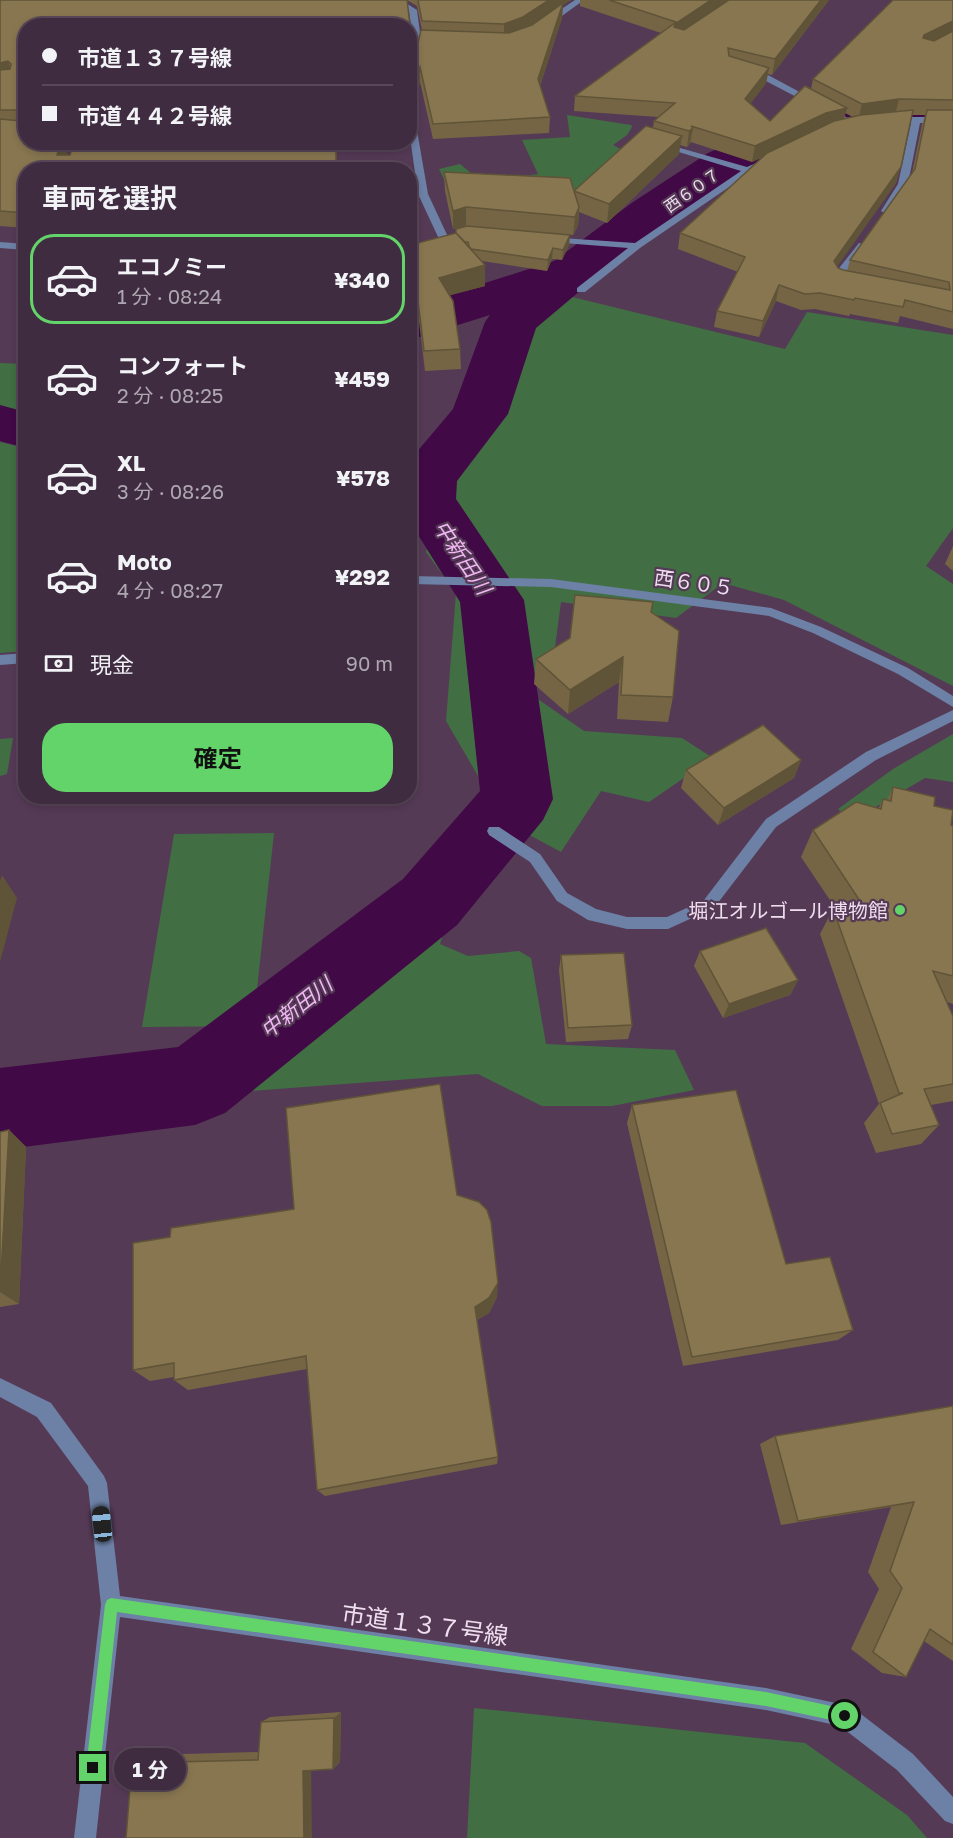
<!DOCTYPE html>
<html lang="ja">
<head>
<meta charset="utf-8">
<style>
	:root { --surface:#402c40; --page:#4b384b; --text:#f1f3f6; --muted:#aea7b1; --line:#594859; --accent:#62d469 }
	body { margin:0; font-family:"Golos Text","Noto Sans JP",sans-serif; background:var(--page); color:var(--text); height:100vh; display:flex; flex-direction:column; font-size:22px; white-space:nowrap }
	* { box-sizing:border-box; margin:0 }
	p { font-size:20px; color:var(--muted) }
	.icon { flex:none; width:33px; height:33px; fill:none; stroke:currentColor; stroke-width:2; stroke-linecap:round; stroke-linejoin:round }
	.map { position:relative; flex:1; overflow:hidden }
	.details { position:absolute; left:18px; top:162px; width:399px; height:642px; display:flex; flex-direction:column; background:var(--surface); border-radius:24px; box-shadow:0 3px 9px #0003,0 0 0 2px var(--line) }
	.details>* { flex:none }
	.hud { position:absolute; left:18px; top:18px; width:399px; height:132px; border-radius:24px; box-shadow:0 3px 9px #0003,0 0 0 2px var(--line); display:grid; align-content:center; height:132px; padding:0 24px; background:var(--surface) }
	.end { position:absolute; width:27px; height:27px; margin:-14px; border:8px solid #62d469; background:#111; box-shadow:0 0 0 3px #111 }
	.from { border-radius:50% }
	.bubble { position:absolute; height:42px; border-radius:21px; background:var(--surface); box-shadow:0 3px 9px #0003,0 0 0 2px var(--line); font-size:20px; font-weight:700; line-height:42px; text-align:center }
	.car { position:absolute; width:18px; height:36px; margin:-18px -9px; border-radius:8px; box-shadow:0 0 4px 2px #0007; background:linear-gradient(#222 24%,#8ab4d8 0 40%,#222 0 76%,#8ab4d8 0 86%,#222 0) }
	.hud b { display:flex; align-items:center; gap:21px; height:57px; font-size:22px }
	.hud b+b { border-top:2px solid var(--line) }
	.hud i { width:15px; height:15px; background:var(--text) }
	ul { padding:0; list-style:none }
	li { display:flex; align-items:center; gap:18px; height:90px; margin:0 12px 9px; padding:0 12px; border:3px solid transparent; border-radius:24px }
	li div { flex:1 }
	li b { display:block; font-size:22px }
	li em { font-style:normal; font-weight:700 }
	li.current { border-color:var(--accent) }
	li>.icon { width:54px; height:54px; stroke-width:1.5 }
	h2 { padding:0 24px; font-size:27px; line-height:72px }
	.pay { display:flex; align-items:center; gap:15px; height:66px; padding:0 24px; font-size:22px }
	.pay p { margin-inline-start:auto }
	.cta { display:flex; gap:12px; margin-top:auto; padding:12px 24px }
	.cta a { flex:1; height:69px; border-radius:24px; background:var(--accent); color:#111; font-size:24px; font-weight:700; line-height:69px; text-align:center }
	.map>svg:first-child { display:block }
</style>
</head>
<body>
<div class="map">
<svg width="953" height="1838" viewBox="0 0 953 1838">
	<rect width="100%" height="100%" fill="#553a56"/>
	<g fill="#416f43">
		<path d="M567 115 631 125 632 127 627 135 613 145 628 153 578 195 449 190 439 169 460 164 477 178 495 180 538 174 522 140 570 137Z"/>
		<path d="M572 297 785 349 807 312 953 335V528L926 566 953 584V686L784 600 723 583 676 618 561 602 554 655 522 688 584 731 682 738 713 758 649 802 601 791 561 852 505 822 446 721 456 593 426 552 466 422 484 347Z"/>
		<path d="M0 363 25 364V418L0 414Z"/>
		<path d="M0 442 25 448 26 561 23 614H25L26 651 0 653Z"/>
		<path d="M953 734V782L925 778 852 821 838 809 893 769Z"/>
		<path d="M13 738 7 774 0 776V739Z"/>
		<path d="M274 833 253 1026 142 1027 174 834Z"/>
		<path d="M455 896 440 944 468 956 519 951 531 958 546 1044 675 1050 694 1090 612 1106H542L478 1074 209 1094Z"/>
		<path d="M474 1708 805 1743 907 1815 927 1838H467Z"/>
	</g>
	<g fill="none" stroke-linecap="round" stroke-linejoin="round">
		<g fill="#410945" fill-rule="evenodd">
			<path d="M953 95V121L858 126 807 143 740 173 667 222 593 280 536 328 508 414 457 481 456 499 524 600 553 799 543 820 457 925 225 1113 195 1125 0 1150V1068L178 1047 403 879 480 791 460 602 410 522V460L453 409 485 322 490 315 410 340V307L554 261 633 202 708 153 775 123 854 100Z"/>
			<path d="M0 405 26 412V448L0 441Z"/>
		</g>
		<g fill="#6d80a6" fill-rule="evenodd">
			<path d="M392 0H401L417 10 421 40 413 69H410V53L413 40 409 11Z"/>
			<path d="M575 0H584L548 26H542V22Z"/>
			<path d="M747 70 768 75 861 125 854 127 762 79 744 74V70Z"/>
			<path d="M410 110 414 113 428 194 449 239 447 241 439 239 418 194 410 137Z"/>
			<path d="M892 117H953V123H920L908 184 889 213 886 214 881 211 898 184 911 123 889 122V118Z"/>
			<path d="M659 142 747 167 765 159 769 162 751 172 640 248 585 292H577V288L628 248 550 242 547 241V237L635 243 741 171 659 146Z"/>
			<path d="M0 242 26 244V250L0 248Z"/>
			<path d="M859 243 867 245 842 277 850 282 845 285 836 283 832 277Z"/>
			<path d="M410 576 551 579 771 608 821 627 908 668 953 696V707L898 674 813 633 769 616 551 587 410 584Z"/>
			<path d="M26 653V663L0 665V655Z"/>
			<path d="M953 710V721L876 760 776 827 714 908 668 929H627L588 920 557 901 530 862 489 835 487 831 489 827H499L540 854 567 893 596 909 627 917H667L704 900 766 819 866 752Z"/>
			<path d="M0 1378 51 1403 104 1476 107 1483 120 1596 766 1688 845 1705 853 1708 913 1754 953 1797V1824L945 1821 897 1770 840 1726 766 1710 120 1617 96 1838H74L101 1605 88 1486 37 1417 0 1397Z"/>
		</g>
	</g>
	<g fill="#756545" fill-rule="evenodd">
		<path d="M0 0H571L563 5 562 18 540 86 550 117 549 133 433 139 420 82 412 110H410V55L416 52 422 30 417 6 407 0 411 40 26 26 67 155H70L74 142H378L337 145V170H26V228L0 226Z"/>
		<path d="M580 0H829L772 75 768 74 766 83 750 104 770 121 811 89 813 79 953 0V329L900 316 898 323 850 314 849 316 815 309 801 310 776 301 759 337 714 327 717 311 738 272 678 249 680 233 761 158 752 162 691 142 687 147 680 145 679 154 607 223 579 212 578 226 573 235H570L569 245 562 260 552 259 547 271 482 261 485 265V286L450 295 460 349 461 369 425 371 417 305 412 306 410 302V234L418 243 456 233V229L466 226 453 229 445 191 444 172 574 191 653 127 654 121 658 117 574 111 575 96 661 33 580 6ZM845 113 853 117 844 119ZM912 115H925L922 125 912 173 850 260 847 271 838 268 837 266 896 183Z"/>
		<path d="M953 546V571L945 564Z"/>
		<path d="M651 612 673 697 668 722 617 719 619 682 568 714 534 684 536 659Z"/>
		<path d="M801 760 794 778 718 825 681 788 686 770Z"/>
		<path d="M893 787 934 806 951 825 953 826V1004L947 1002 953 1016V1101L931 1105 939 1125 921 1144 876 1153 864 1123 879 1104 820 934 833 909H836L801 857 813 830 878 809 883 799 887 800Z"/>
		<path d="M700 951 798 980 790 995 723 1018 694 966Z"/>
		<path d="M561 955 632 1025 628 1039 566 1042 559 970Z"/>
		<path d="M632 1105 786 1264 853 1330 838 1340 683 1366 627 1123Z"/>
		<path d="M9 1130 26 1147 19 1304 0 1307V1132Z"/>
		<path d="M457 1195 497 1297 489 1313 477 1320 498 1457 497 1464 325 1496 317 1490 307 1369 188 1390 174 1380V1377L150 1381 133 1370Z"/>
		<path d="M953 1406V1661L924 1641 906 1677 882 1673 851 1649 879 1589 868 1572 891 1507 781 1525 760 1444 775 1436Z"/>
		<path d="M341 1712 340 1762 333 1769 132 1763 147 1755 259 1752 261 1722 270 1717Z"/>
	</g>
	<g fill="#5f5338">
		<path d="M549 0H571L563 5 562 18 537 95 523 32 504 40V24Z"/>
		<path d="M711 0H732L672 42 675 24Z"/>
		<path d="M821 0H829L772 75 775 59Z"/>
		<path d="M953 21V31L920 50 924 35Z"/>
		<path d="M410 25 411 40 410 45Z"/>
		<path d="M8 61 13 77 0 80V63Z"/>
		<path d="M420 67V82L412 110H410V95Z"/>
		<path d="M769 68 766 83 742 115 745 99Z"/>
		<path d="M899 99 895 115 858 120 862 104Z"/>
		<path d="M847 108 843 123 822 129 752 162 755 146 826 113Z"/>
		<path d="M693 128 690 144 687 147 689 131Z"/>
		<path d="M682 136 679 154 607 223 609 204Z"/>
		<path d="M61 142H71L62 170 57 155Z"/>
		<rect x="336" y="142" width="1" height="28"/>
		<path d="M901 167 896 183 830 277 834 261Z"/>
		<path d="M466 207V226L453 229V211Z"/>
		<path d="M579 207 578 226 573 235 575 217Z"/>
		<path d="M570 235 569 245 562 260 563 250Z"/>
		<path d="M553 248 552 259 547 271 548 260Z"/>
		<path d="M485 265V286L440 298 439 278Z"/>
		<path d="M416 284 417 305 412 306 411 286Z"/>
		<path d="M779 285 776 301 759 337 763 321Z"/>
		<path d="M623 657 619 682 568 714 570 690Z"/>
		<path d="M801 760 794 778 718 825 724 808Z"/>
		<path d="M2 875 17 898 0 962V881Z"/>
		<path d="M798 980 790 995 723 1018 729 1004Z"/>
		<path d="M9 1130 26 1147 19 1304 0 1292Z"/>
		<path d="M498 1283 497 1297 489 1313 475 1321V1307Z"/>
		<path d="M341 1712 340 1762 333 1769 334 1718Z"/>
		<path d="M311 1763 312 1838H304L303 1771Z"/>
	</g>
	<g fill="#887650" stroke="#5f5338" stroke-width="1.5">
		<path d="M0 0H407L410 25V27V26H26V142H61L57 155H70L74 142H336V170H26V213L0 211V119L21 121 23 112 21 110H0V70L10 69 11 64 8 61 0 63Z"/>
		<path d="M418 0H549L523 17 504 24 422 21Z"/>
		<path d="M609 0H711L675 24 674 27 684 30 729 0H821L775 59 728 48 729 56 769 68 745 99 770 121 805 86 847 108 826 113 755 146 691 126 693 128 689 131 654 121 675 103 575 96 676 22Z"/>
		<path d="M893 0H953V21L924 35 923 38 934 41 953 31V100L899 99 862 104 813 79Z"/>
		<path d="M563 3 538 79 550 117 433 124 420 67 412 94 410 95V55L416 52 421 30 509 33 532 25Z"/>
		<path d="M913 110 901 167 834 261 838 268 843 270 950 290 949 282 850 260 915 169 927 110H953V312L905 300 903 307 855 298 854 300 820 293 805 294 779 285 763 321 717 311 745 257 680 233 767 153 834 121 861 115Z"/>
		<path d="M646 126 682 136 609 204 574 191 579 207 575 217 466 207 453 211 444 172 570 178 574 191Z"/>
		<path d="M467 226 570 235 563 250 553 248 548 260 471 249 469 246 468 242H465L456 233V229Z"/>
		<path d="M412 233 418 243 456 233 485 265 439 278 453 301 460 349 424 351 416 284 411 286 410 284V245H411L410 234Z"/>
		<path d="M575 595 653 602 651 612 679 631 673 697 621 695 623 657 570 690 536 659 570 638Z"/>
		<path d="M763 725 801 760 724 808 686 770Z"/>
		<path d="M893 787 935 797 934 806 953 810 951 825 953 826V976L933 971 953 1016V1084L924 1089 939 1125 892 1134 880 1103 903 1093H899L833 909 868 913 813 830 856 802 881 809 883 799 891 801Z"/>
		<path d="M766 928 798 980 729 1004 700 951Z"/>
		<path d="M624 953 632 1025 568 1028 561 955Z"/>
		<path d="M440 1084 457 1195 479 1202 487 1210 491 1222 498 1283 489 1298 475 1307 498 1457 317 1490 306 1356 174 1380V1363L133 1370V1243L170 1237 171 1228 294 1209 286 1108Z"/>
		<path d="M736 1090 786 1264 830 1257 853 1330 692 1357 632 1105Z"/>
		<path d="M9 1130 0 1292V1132Z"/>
		<path d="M953 1406V1645L930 1629 906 1677 873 1652 902 1588 890 1571 914 1502 798 1521 775 1436Z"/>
		<path d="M334 1718 333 1769 303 1771 304 1838H126L132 1763 258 1760 261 1722Z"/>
	</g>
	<path fill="#62d469" d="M111 1598 766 1692 845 1709 850 1712 852 1716 850 1721 845 1723 766 1706 117 1612 100 1768 98 1773 93 1775 88 1773 86 1768 105 1605 107 1600Z"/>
	<circle fill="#62d469" stroke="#553a56" stroke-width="2" cx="900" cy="910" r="6"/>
	<g text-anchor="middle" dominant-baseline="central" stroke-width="4.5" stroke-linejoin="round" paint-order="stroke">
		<g font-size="16" fill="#eedeef" stroke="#553a56">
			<text transform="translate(692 190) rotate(-35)">西６０７</text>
		</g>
		<g font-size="20" fill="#eedeef" stroke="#553a56">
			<text transform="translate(694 582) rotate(8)">西６０５</text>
		</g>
		<g font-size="20" fill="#eedeef" stroke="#553a56" text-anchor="end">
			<text x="888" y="910">堀江オルゴール博物館</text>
		</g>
		<g font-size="21" font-style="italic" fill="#f1b7f4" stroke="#553a56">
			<text transform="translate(463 557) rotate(56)">中新田川</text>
			<text transform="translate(296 1007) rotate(-38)">中新田川</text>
		</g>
		<g font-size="24" fill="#eedeef" stroke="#553a56">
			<text transform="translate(425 1624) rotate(8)">市道１３７号線</text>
		</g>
	</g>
</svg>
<i class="end from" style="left:845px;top:1716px"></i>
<i class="end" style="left:93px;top:1768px"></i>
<div class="bubble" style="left:114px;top:1748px;width:72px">1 分</div>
<i class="car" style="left:102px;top:1524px;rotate:354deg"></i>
<div class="hud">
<b><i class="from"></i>市道１３７号線</b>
<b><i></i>市道４４２号線</b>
</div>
<section class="details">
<h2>車両を選択</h2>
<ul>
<li class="current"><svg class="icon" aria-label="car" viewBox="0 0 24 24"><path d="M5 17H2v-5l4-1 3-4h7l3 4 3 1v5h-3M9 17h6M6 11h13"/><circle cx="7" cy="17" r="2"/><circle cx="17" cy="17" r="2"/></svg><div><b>エコノミー</b><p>1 分 · 08:24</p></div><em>¥340</em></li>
<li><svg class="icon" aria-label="car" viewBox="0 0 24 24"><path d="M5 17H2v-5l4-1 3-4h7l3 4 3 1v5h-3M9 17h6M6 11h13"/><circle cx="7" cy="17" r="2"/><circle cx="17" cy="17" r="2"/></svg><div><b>コンフォート</b><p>2 分 · 08:25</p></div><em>¥459</em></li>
<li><svg class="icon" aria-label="car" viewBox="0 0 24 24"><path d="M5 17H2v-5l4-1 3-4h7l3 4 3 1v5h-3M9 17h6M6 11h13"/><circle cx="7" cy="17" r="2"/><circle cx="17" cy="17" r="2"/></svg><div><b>XL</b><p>3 分 · 08:26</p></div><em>¥578</em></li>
<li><svg class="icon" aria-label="car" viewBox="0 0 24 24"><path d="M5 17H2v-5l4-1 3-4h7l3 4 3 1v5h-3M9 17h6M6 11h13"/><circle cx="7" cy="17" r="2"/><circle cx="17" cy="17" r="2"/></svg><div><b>Moto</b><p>4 分 · 08:27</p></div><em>¥292</em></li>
</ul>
<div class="pay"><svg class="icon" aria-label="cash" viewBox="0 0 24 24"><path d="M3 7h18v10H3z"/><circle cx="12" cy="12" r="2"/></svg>現金<p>90 m</p></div>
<div class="cta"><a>確定</a></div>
</section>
</div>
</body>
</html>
